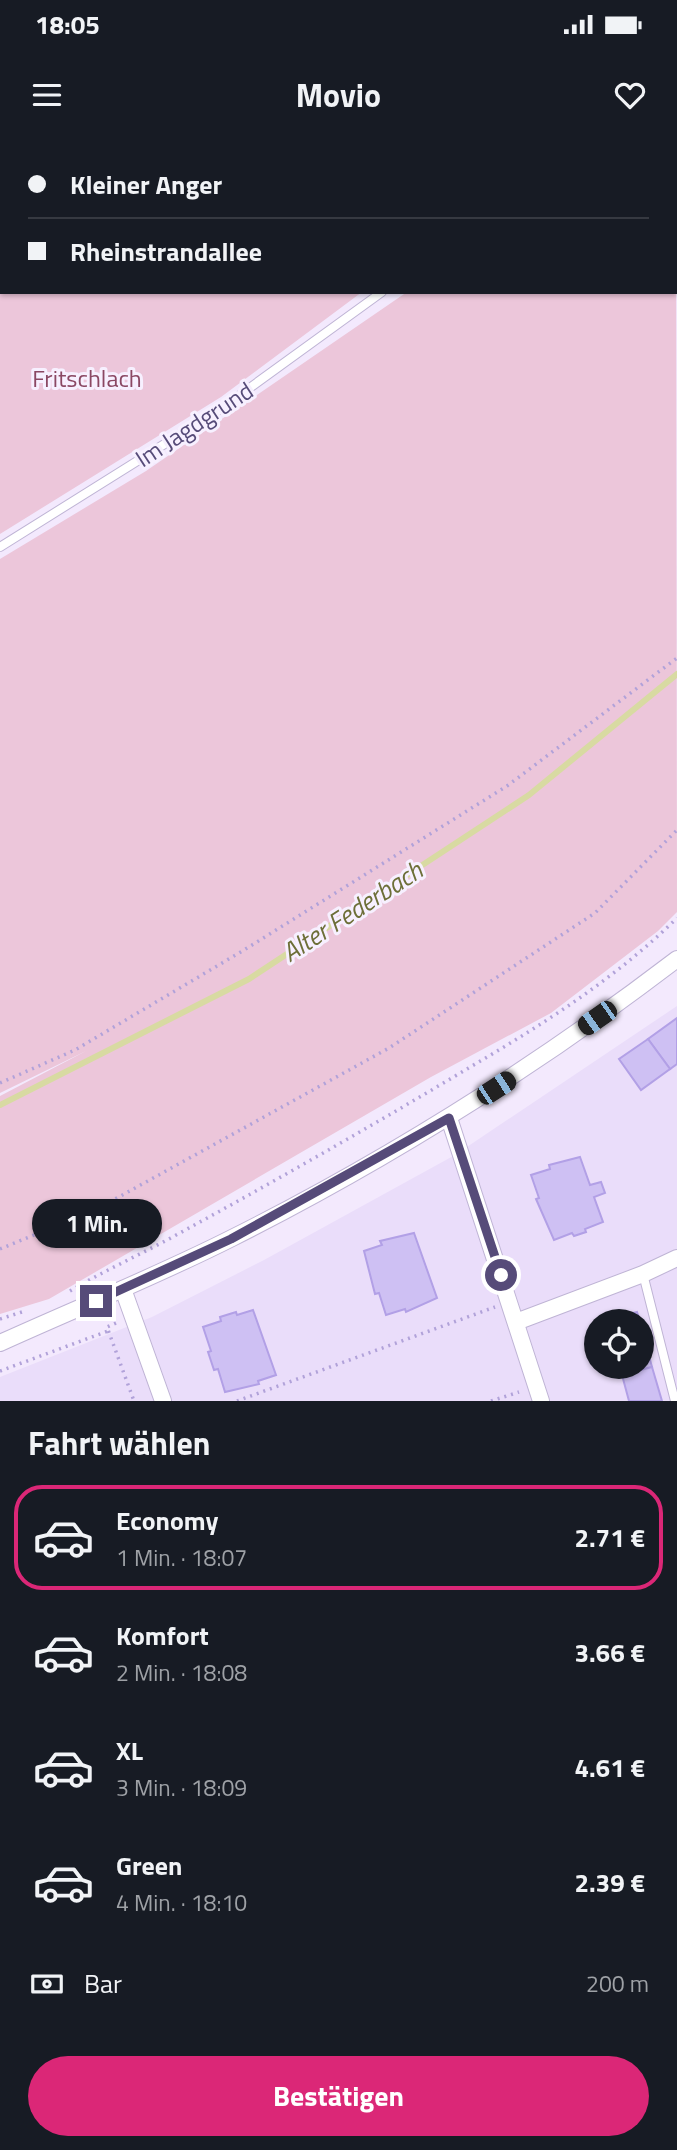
<!DOCTYPE html>
<html lang="de">
<head>
<meta charset="utf-8">
<style>
	:root { --surface:#171b24; --page:#242831; --text:#f1f3f6; --muted:#9ea1a6; --line:#363941; --accent:#db2777 }
	body { margin:0; font-family:"Titillium Web",sans-serif; background:var(--page); color:var(--text); height:100vh; display:flex; flex-direction:column; font-size:26px; white-space:nowrap }
	* { box-sizing:border-box; margin:0 }
	p { font-size:23px; color:var(--muted) }
	.icon { flex:none; width:38px; height:38px; fill:none; stroke:currentColor; stroke-width:2; stroke-linecap:round; stroke-linejoin:round }
	.map { position:relative; height:1261px; overflow:hidden }
	.panel { display:flex; flex-direction:column; background:var(--surface); flex:1 }
	.panel>* { flex:none }
	.guide { position:absolute; left:0px; top:0px; width:677px; height:154px; box-shadow:0 2px 5px #0004; display:grid; align-content:center; height:154px; padding:0 28px; background:var(--surface) }
	.tools { position:absolute; left:584px; top:1169px; display:grid; gap:14px }
	.tools a { display:grid; place-items:center; width:70px; height:70px; border-radius:50%; background:var(--surface); box-shadow:0 2px 5px #0004; font-size:35px }
	.end { position:absolute; width:32px; height:32px; margin:-16px; border:9px solid #564b79; background:#fff; box-shadow:0 0 0 4px #fff }
	.from { border-radius:50% }
	.bubble { position:absolute; height:49px; border-radius:24px; background:var(--surface); box-shadow:0 2px 5px #0004; font-size:23px; font-weight:700; line-height:49px; text-align:center }
	.car { position:absolute; width:21px; height:42px; margin:-21px -10px; border-radius:9px; box-shadow:0 0 5px 2px #0007; background:linear-gradient(#222 24%,#8ab4d8 0 40%,#222 0 76%,#8ab4d8 0 86%,#222 0) }
	.guide b { display:flex; align-items:center; gap:24px; height:66px; font-size:26px }
	.guide b+b { border-top:2px solid var(--line) }
	.guide i { width:18px; height:18px; background:var(--text) }
	ul { padding:0; list-style:none }
	li { display:flex; align-items:center; gap:21px; height:105px; margin:0 14px 10px; padding:0 14px; border:4px solid transparent; border-radius:28px }
	li div { flex:1 }
	li b { display:block; font-size:26px }
	li em { font-style:normal; font-weight:700 }
	li.on { border-color:var(--accent) }
	li>.icon { width:63px; height:63px; stroke-width:1.5 }
	h2 { padding:0 28px; font-size:32px; line-height:84px }
	.pay { display:flex; align-items:center; gap:18px; height:77px; padding:0 28px; font-size:26px }
	.pay p { margin-inline-start:auto }
	.primary-button { display:flex; gap:14px; margin-top:auto; padding:14px 28px }
	.primary-button a { flex:1; height:80px; border-radius:42px; background:var(--accent); color:#fff; font-size:28px; font-weight:700; line-height:80px; text-align:center }
	.status { display:flex; justify-content:space-between; align-items:center; height:49px; padding:0 35px; background:var(--surface); direction:ltr }
	.status svg { height:19px; fill:currentColor }
	header { display:flex; justify-content:space-between; align-items:center; height:91px; padding:0 28px; background:var(--surface); font-size:32px; font-weight:700 }
	.map>svg:first-child { display:block }
</style>
</head>
<body>
<div class="status"><b>18:05</b><svg viewBox="0 0 49 12"><path d="M0 12V9h3v3zM5 12V6h3v6zM10 12V3h3v9zM15 12V0h3v12zM26 1h20v11H26zM47 4h2v5h-2z"/></svg></div>
<header><svg class="icon" aria-label="menu" viewBox="0 0 24 24"><path d="M4 6h16M4 12h16M4 18h16"/></svg>Movio<svg class="icon" aria-label="heart" viewBox="0 0 24 24"><path d="M12 20l-8-8c-3-5 5-10 8-4 3-6 11-1 8 4z"/></svg></header>
<div class="map">
<svg width="677" height="1261" viewBox="0 0 677 1261">
	<rect width="100%" height="100%" fill="#f3e9fd"/>
	<path fill="#eaddfa" fill-rule="evenodd" d="M677 866V1261H0V1237L152 1177 264 1120 455 1015ZM597 1181H642V1227H597Z"/>
	<g fill="#ecc6da">
		<path d="M0 0 348 2H2V152H362L221 257 0 394Z"/>
		<path d="M676 75 677 772 658 791 551 873 431 937 49 1159 0 1174V956L86 911 0 953V419L146 331 407 152H676Z"/>
	</g>
	<g fill="none" stroke-linecap="round" stroke-linejoin="round">
		<path stroke="#d8daa2" stroke-width="6" d="M0 965 249 839 529 655 677 534"/>
	</g>
	<g fill="#cec0f3" stroke="#b2a0e6" stroke-width="2">
		<path d="M677 878V924L670 929 648 899Z"/>
		<path d="M648 899 670 929 641 950 619 919Z"/>
		<path d="M580 1017 590 1045 601 1042 605 1053 594 1057 603 1082 585 1089 586 1092 574 1096 572 1093 554 1100 536 1059 539 1058 531 1035 550 1029 549 1025Z"/>
		<path d="M414 1093 437 1158 406 1172 405 1169 386 1175 379 1153 375 1154 364 1111 382 1105 380 1101Z"/>
		<path d="M253 1170 276 1235 258 1241 259 1244 225 1252 218 1229 214 1230 208 1212 211 1211 203 1187 221 1181 220 1177 236 1172 237 1175Z"/>
		<path d="M637 1172 640 1181H607L606 1180Z"/>
		<path d="M642 1190 652 1227 622 1235 619 1227H642Z"/>
		<path d="M652 1227 662 1261H629L622 1235Z"/>
	</g>
	<g fill="none" stroke-linecap="round" stroke-linejoin="round">
		<g stroke="#bfb4d5" stroke-width="10">
			<g id="service">
				<path d="M383 0 385 2"/>
				<path d="M81 2 84 0"/>
				<path d="M573 2 575 0"/>
				<path d="M0 59 2 58"/>
				<path d="M0 407 222 268 382 152"/>
				<path d="M643 1134 675 1261"/>
			</g>
		</g>
		<g stroke="#bfb4d5" stroke-width="18">
			<g id="minor">
				<path d="M449 978 541 1261"/>
				<path d="M123 1149 163 1261"/>
				<path d="M516 1182 643 1134 677 1118"/>
				<path d="M0 1203C77 1168 157 1136 232 1098 389 1019 537 926 677 819"/>
			</g>
		</g>
		<g stroke="#b1a2d9" stroke-width="3.5" stroke-dasharray="2 5" stroke-linecap="butt">
			<path d="M623 0 624 2"/>
			<path d="M676 59 677 61"/>
			<path d="M0 943 75 910 244 810 507 646 677 518"/>
			<path d="M0 1109 97 1069 389 908 595 773 677 690"/>
			<path d="M70 1151C105 1130 142 1114 178 1094 277 1040 375 984 472 926 545 883 616 838 677 778"/>
			<path d="M0 1179 25 1171"/>
			<path d="M116 1183 107 1187 134 1261"/>
			<path d="M0 1231 108 1191"/>
			<path d="M237 1261 495 1167"/>
			<path d="M491 1261 519 1252"/>
		</g>
		<use href="#service" stroke="#fff" stroke-width="8"/>
		<use href="#minor" stroke="#fff" stroke-width="16"/>
	</g>
	<g fill="none" stroke-linecap="round" stroke-linejoin="round">
		<path stroke="#564b79" stroke-width="9" d="M96 1161 231 1099 449 978 501 1135"/>
	</g>
	<g text-anchor="middle" dominant-baseline="central" stroke-width="6" stroke-linejoin="round" paint-order="stroke">
		<g font-size="24" fill="#8b4864" stroke="#f7f0ff">
			<text x="87" y="238">Fritschlach</text>
		</g>
		<g font-size="24" fill="#564b79" stroke="#f7f0ff">
			<text transform="translate(194 284) rotate(-33)">Im Jagdgrund</text>
		</g>
		<g font-size="26" font-style="italic" fill="#6d6f38" stroke="#f7f0ff">
			<text transform="translate(352 771) rotate(-33)">Alter Federbach</text>
		</g>
	</g>
</svg>
<div class="tools">
<a><svg class="icon" aria-label="locate" viewBox="0 0 24 24"><circle cx="12" cy="12" r="6"/><path d="M12 2v4M12 18v4M2 12h4M18 12h4"/></svg></a>
</div>
<i class="end from" style="left:501px;top:1135px"></i>
<i class="end" style="left:96px;top:1161px"></i>
<div class="bubble" style="left:32px;top:1059px;width:130px">1 Min.</div>
<i class="car" style="left:597px;top:878px;rotate:235deg"></i>
<i class="car" style="left:496px;top:948px;rotate:57deg"></i>
<div class="guide">
<b><i class="from"></i>Kleiner Anger</b>
<b><i></i>Rheinstrandallee</b>
</div>
</div>
<section class="panel">
<h2>Fahrt wählen</h2>
<ul>
<li class="on"><svg class="icon" aria-label="car" viewBox="0 0 24 24"><path d="M5 17H2v-5l4-1 3-4h7l3 4 3 1v5h-3M9 17h6M6 11h13"/><circle cx="7" cy="17" r="2"/><circle cx="17" cy="17" r="2"/></svg><div><b>Economy</b><p>1 Min. · 18:07</p></div><em>2.71 €</em></li>
<li><svg class="icon" aria-label="car" viewBox="0 0 24 24"><path d="M5 17H2v-5l4-1 3-4h7l3 4 3 1v5h-3M9 17h6M6 11h13"/><circle cx="7" cy="17" r="2"/><circle cx="17" cy="17" r="2"/></svg><div><b>Komfort</b><p>2 Min. · 18:08</p></div><em>3.66 €</em></li>
<li><svg class="icon" aria-label="car" viewBox="0 0 24 24"><path d="M5 17H2v-5l4-1 3-4h7l3 4 3 1v5h-3M9 17h6M6 11h13"/><circle cx="7" cy="17" r="2"/><circle cx="17" cy="17" r="2"/></svg><div><b>XL</b><p>3 Min. · 18:09</p></div><em>4.61 €</em></li>
<li><svg class="icon" aria-label="car" viewBox="0 0 24 24"><path d="M5 17H2v-5l4-1 3-4h7l3 4 3 1v5h-3M9 17h6M6 11h13"/><circle cx="7" cy="17" r="2"/><circle cx="17" cy="17" r="2"/></svg><div><b>Green</b><p>4 Min. · 18:10</p></div><em>2.39 €</em></li>
</ul>
<div class="pay"><svg class="icon" aria-label="cash" viewBox="0 0 24 24"><path d="M3 7h18v10H3z"/><circle cx="12" cy="12" r="2"/></svg>Bar<p>200 m</p></div>
<div class="primary-button"><a>Bestätigen</a></div>
</section>
</body>
</html>
